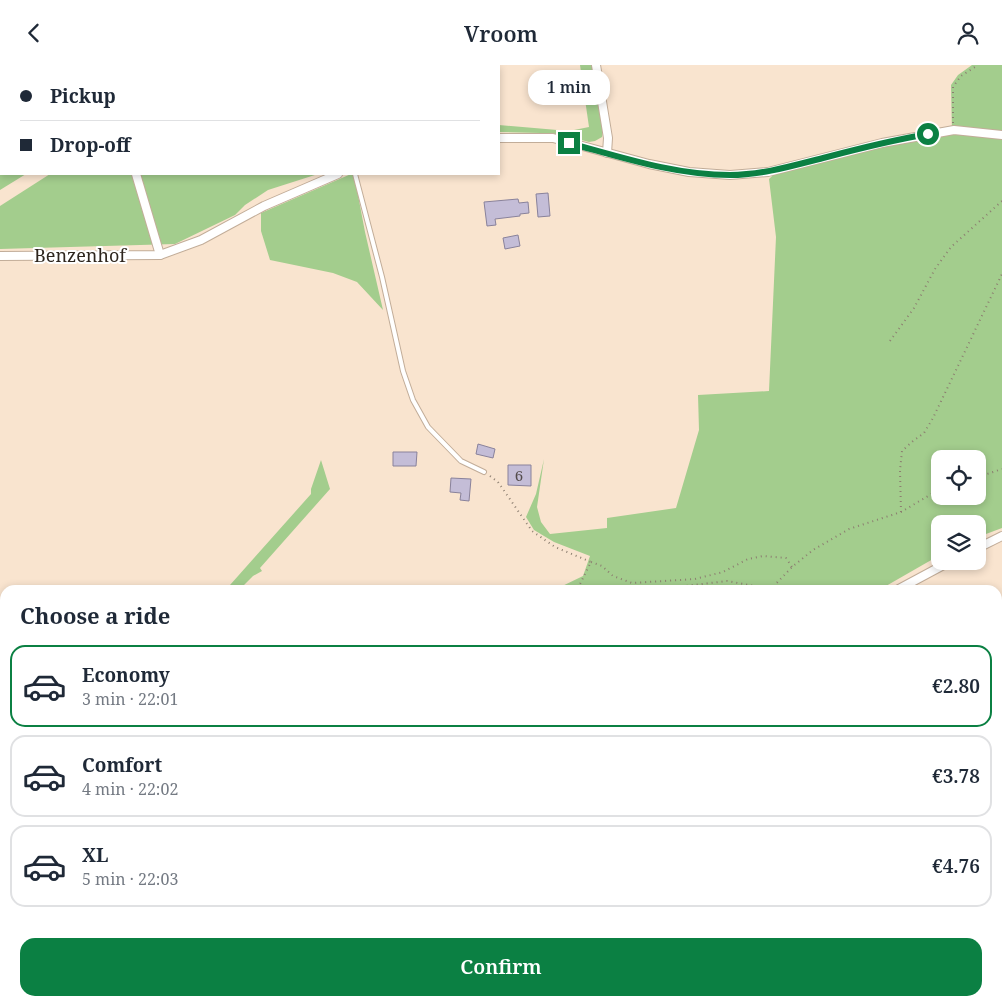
<!DOCTYPE html>
<html lang="en">
<head>
<meta charset="utf-8">
<style>
	:root { --surface:#fff; --page:#f6f6f7; --text:#1f2937; --muted:#747a83; --line:#e0e1e3; --accent:#0b8043 }
	body { margin:0; font-family:"Noto Serif",serif; background:var(--page); color:var(--text); height:100vh; display:flex; flex-direction:column; font-size:19px; white-space:nowrap }
	* { box-sizing:border-box; margin:0 }
	p { font-size:16px; color:var(--muted) }
	.icon { flex:none; width:28px; height:28px; fill:none; stroke:currentColor; stroke-width:2; stroke-linecap:round; stroke-linejoin:round }
	.map { position:relative; flex:1; overflow:hidden }
	.drawer { position:absolute; left:0px; top:520px; width:1002px; height:421px; display:flex; flex-direction:column; background:var(--surface); border-radius:15px 15px 0 0; box-shadow:0 2px 8px #0003 }
	.drawer>* { flex:none }
	.top-card { position:absolute; left:0px; top:0px; width:500px; height:110px; box-shadow:0 2px 8px #0003; display:grid; align-content:center; height:110px; padding:0 20px; background:var(--surface) }
	.fabs { position:absolute; left:931px; top:385px; display:grid; gap:10px }
	.fabs a { display:grid; place-items:center; width:55px; height:55px; border-radius:10px; background:var(--surface); box-shadow:0 2px 8px #0003; font-size:25px }
	.end { position:absolute; width:22px; height:22px; margin:-11px; border:6px solid #0b8043; background:#fff; box-shadow:0 0 0 2px #fff }
	.from { border-radius:50% }
	.bubble { position:absolute; height:35px; border-radius:15px; background:var(--surface); box-shadow:0 2px 8px #0003; font-size:16px; font-weight:600; line-height:35px; text-align:center }
	.top-card b { display:flex; align-items:center; gap:18px; height:48px; font-size:19px }
	.top-card b+b { border-top:1px solid var(--line) }
	.top-card i { width:12px; height:12px; background:var(--text) }
	ul { padding:0; list-style:none }
	li { display:flex; align-items:center; gap:15px; height:82px; margin:0 10px 8px; padding:0 10px; border:2px solid var(--line); border-radius:15px }
	li div { flex:1 }
	li b { display:block; font-size:19px }
	li em { font-style:normal; font-weight:600 }
	li.active { border-color:var(--accent) }
	li>.icon { width:45px; height:45px; stroke-width:1.5 }
	h2 { padding:0 20px; font-size:22px; line-height:60px }
	.action { display:flex; gap:10px; margin-top:auto; padding:10px 20px }
	.action a { flex:1; height:58px; border-radius:15px; background:var(--accent); color:#fff; font-size:20px; font-weight:600; line-height:58px; text-align:center }
	header { display:flex; justify-content:space-between; align-items:center; height:65px; padding:0 20px; background:var(--surface); font-size:22px; font-weight:600 }
	.map>svg:first-child { display:block }
</style>
</head>
<body>
<header><svg class="icon" aria-label="back" viewBox="0 0 24 24"><path d="M15 5l-7 7 7 7"/></svg>Vroom<svg class="icon" aria-label="person" viewBox="0 0 24 24"><circle cx="12" cy="8" r="4"/><path d="M4 21q1-7 8-7t8 7"/></svg></header>
<div class="map">
<svg width="1002" height="941" viewBox="0 0 1002 941">
	<rect width="100%" height="100%" fill="#f9e4cf"/>
	<g fill="#a3cd8d" fill-rule="evenodd">
		<path d="M0 0H87L88 1H1V109H26L0 125Z"/>
		<rect x="117" y="0" width="239" height="1"/>
		<path d="M580 0H592L603 66 602 72 595 76 589 77 567 71 541 68 499 67V60L569 66 589 62Z"/>
		<path d="M972 0H1002V463L978 472V459H940V490L879 525H554L583 511 590 491 554 477 534 465 526 452 536 429 544 394 537 442 541 457 550 469 607 463V453L676 443 699 365 698 330 769 326 776 172 769 114 774 109 876 81 952 68 951 20 958 10ZM940 394H978V431H940Z"/>
		<path d="M50 109H318L268 125 245 140 235 150 175 179 0 184V141Z"/>
		<path d="M351 109H354L365 167 383 245 357 217 333 208 270 195 261 166V148Z"/>
		<path d="M321 395 330 424 260 503 262 506 253 511 239 525H227L230 520 311 429V424Z"/>
		<path d="M0 604 5 607V936H674L677 941H0V687H3L0 669Z"/>
		<path d="M1002 658V941H698L705 936H998V776L999 775 998 768V660Z"/>
	</g>
	<g fill="none" stroke-linecap="round" stroke-linejoin="round">
		<g stroke="#447994" stroke-width="2.5">
			<path d="M0 693 5 694"/>
			<path d="M998 915 1002 913"/>
			<path d="M938 941 949 936"/>
		</g>
	</g>
	<g fill="#c4bdd7" stroke="#89829b">
		<path d="M548 128 550 151 538 152 536 129Z"/>
		<path d="M518 134 519 138 528 137 529 148 520 149V151L495 154 496 160 487 161 484 137Z"/>
		<path d="M518 170 520 181 505 184 503 173Z"/>
		<path d="M478 379 495 384 493 393 476 389Z"/>
		<path d="M393 387H417L416 401H393Z"/>
		<path d="M508 400H531V421L508 420Z"/>
		<path d="M451 413 471 414 469 436 460 435 461 428 450 427Z"/>
	</g>
	<g fill="none" stroke-linecap="round" stroke-linejoin="round">
		<g stroke="#c2ad99" stroke-width="6">
			<g id="service">
				<path d="M355 109 382 212 403 306 413 335 428 362 461 396 484 407"/>
				<path d="M998 773 1002 771"/>
			</g>
		</g>
		<g stroke="#c2ad99" stroke-width="10">
			<g id="minor">
				<path d="M97 0 98 1"/>
				<path d="M596 0 608 73 607 88"/>
				<path d="M499 73H553L649 99 689 107 730 110 768 107 882 78 943 67 954 65 1002 70"/>
				<path d="M136 109 160 190"/>
				<path d="M0 191 160 190 201 175 264 141 338 109"/>
				<path d="M978 483 1002 471"/>
				<path d="M897 525 951 496"/>
			</g>
		</g>
		<g stroke="#8c7e70" stroke-width="2" stroke-dasharray="1 4" stroke-linecap="butt">
			<path d="M462 0V1"/>
			<path d="M953 58V22L961 11 978 0"/>
			<path d="M890 276 914 243 935 204 951 182 1002 136"/>
			<path d="M490 411 498 417 532 466 555 482 591 497 577 525"/>
			<path d="M978 412 1002 404"/>
			<path d="M901 447 900 405 902 386 913 376 924 368 933 353 1002 209"/>
			<path d="M591 497 602 501 613 511 632 518 695 514 723 507 748 494 763 491 786 493 792 502"/>
			<path d="M652 525 727 516 771 524"/>
			<path d="M770 525 792 502 813 485 849 464 901 447 940 424"/>
			<path d="M998 864 1002 862"/>
			<path d="M810 936 811 941"/>
			<path d="M688 941 699 936"/>
		</g>
		<use href="#service" stroke="#fff" stroke-width="4"/>
		<use href="#minor" stroke="#fff" stroke-width="8"/>
	</g>
	<g fill="none" stroke-linecap="round" stroke-linejoin="round">
		<path stroke="#0b8043" stroke-width="6" d="M569 78C621 92 674 110 730 110 763 110 795 100 827 92 861 83 894 75 928 69"/>
	</g>
	<g text-anchor="middle" dominant-baseline="central" stroke-width="4" stroke-linejoin="round" paint-order="stroke">
		<g font-size="15" fill="#544c4c">
			<text x="519" y="410">6</text>
		</g>
		<g font-size="18" fill="#2e261e" stroke="#fff">
			<text x="80" y="190">Benzenhof</text>
		</g>
	</g>
</svg>
<div class="fabs">
<a><svg class="icon" aria-label="locate" viewBox="0 0 24 24"><circle cx="12" cy="12" r="6"/><path d="M12 2v4M12 18v4M2 12h4M18 12h4"/></svg></a>
<a><svg class="icon" aria-label="layers" viewBox="0 0 24 24"><path d="M12 4l9 5-9 5-9-5zM3 14l9 5 9-5"/></svg></a>
</div>
<i class="end from" style="left:928px;top:69px"></i>
<i class="end" style="left:569px;top:78px"></i>
<div class="bubble" style="left:528px;top:5px;width:82px">1 min</div>
<div class="top-card">
<b><i class="from"></i>Pickup</b>
<b><i></i>Drop-off</b>
</div>
<section class="drawer">
<h2>Choose a ride</h2>
<ul>
<li class="active"><svg class="icon" aria-label="car" viewBox="0 0 24 24"><path d="M5 17H2v-5l4-1 3-4h7l3 4 3 1v5h-3M9 17h6M6 11h13"/><circle cx="7" cy="17" r="2"/><circle cx="17" cy="17" r="2"/></svg><div><b>Economy</b><p>3 min · 22:01</p></div><em>€2.80</em></li>
<li><svg class="icon" aria-label="car" viewBox="0 0 24 24"><path d="M5 17H2v-5l4-1 3-4h7l3 4 3 1v5h-3M9 17h6M6 11h13"/><circle cx="7" cy="17" r="2"/><circle cx="17" cy="17" r="2"/></svg><div><b>Comfort</b><p>4 min · 22:02</p></div><em>€3.78</em></li>
<li><svg class="icon" aria-label="car" viewBox="0 0 24 24"><path d="M5 17H2v-5l4-1 3-4h7l3 4 3 1v5h-3M9 17h6M6 11h13"/><circle cx="7" cy="17" r="2"/><circle cx="17" cy="17" r="2"/></svg><div><b>XL</b><p>5 min · 22:03</p></div><em>€4.76</em></li>
</ul>
<div class="action"><a>Confirm</a></div>
</section>
</div>
</body>
</html>
